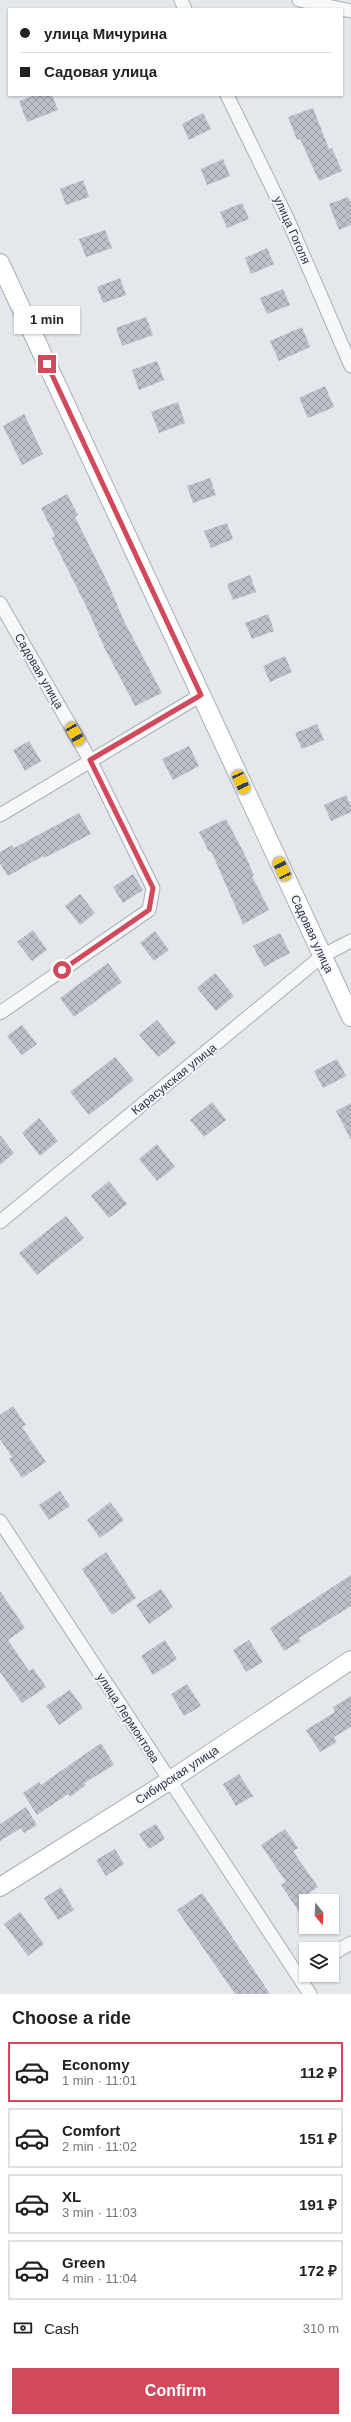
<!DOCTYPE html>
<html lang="en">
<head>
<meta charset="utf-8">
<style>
	:root { --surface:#fff; --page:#f2f2f2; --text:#222; --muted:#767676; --line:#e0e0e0; --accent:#d1495b }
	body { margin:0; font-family:Helvetica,sans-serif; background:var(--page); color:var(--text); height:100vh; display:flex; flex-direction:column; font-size:15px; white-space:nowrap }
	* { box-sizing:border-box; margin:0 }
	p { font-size:13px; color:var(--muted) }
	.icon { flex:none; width:22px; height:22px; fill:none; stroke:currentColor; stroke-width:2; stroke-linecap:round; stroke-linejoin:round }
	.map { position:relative; height:1994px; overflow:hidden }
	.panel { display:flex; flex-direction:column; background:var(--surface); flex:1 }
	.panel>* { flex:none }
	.top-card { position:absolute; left:8px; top:8px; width:335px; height:88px; border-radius:0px; box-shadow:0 1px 3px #0004; display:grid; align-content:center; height:88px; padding:0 12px; background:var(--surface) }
	.needle { width:26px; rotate:162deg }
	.tools { position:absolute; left:299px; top:1894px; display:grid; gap:8px }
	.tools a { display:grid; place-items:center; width:40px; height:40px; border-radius:0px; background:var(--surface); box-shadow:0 1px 3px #0004; font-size:20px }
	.end { position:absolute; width:18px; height:18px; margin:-9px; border:5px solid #d1495b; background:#fff; box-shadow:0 0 0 2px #fff }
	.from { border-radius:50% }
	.bubble { position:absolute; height:28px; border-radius:0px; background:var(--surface); box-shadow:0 1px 3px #0004; font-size:13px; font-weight:700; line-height:28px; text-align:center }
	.car { position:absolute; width:12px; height:24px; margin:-12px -6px; border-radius:5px; box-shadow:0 0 3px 1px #0007; background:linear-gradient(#f5c518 24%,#345 0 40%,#f5c518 0 76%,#345 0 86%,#f5c518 0) }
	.top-card b { display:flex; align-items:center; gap:14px; height:38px; font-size:15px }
	.top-card b+b { border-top:1px solid var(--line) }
	.top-card i { width:10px; height:10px; background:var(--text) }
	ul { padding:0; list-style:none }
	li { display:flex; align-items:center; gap:12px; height:60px; margin:0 8px 6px; padding:0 4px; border:2px solid var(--line); border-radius:0px }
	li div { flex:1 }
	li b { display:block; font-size:15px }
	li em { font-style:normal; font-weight:700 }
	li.current { border-color:var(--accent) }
	li>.icon { width:36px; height:36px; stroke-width:1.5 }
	h2 { padding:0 12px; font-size:18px; line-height:48px }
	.pay { display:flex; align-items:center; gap:10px; height:44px; padding:0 12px; font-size:15px }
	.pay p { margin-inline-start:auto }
	.primary-button { display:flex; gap:8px; margin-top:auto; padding:8px 12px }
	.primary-button a { flex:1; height:46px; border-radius:0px; background:var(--accent); color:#fff; font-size:16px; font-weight:700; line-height:46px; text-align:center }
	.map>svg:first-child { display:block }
</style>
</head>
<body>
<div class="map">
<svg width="351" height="1994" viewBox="0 0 351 1994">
	<defs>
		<pattern id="building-cross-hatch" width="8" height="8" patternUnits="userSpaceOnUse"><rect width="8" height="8" fill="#bbc0ca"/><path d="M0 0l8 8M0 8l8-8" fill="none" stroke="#989da6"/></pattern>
	</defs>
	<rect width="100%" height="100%" fill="#e4e7ec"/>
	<g fill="url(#building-cross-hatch)">
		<path d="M36 95H52L58 110 27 122 19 101Z"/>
		<path d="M313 108 329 149 332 148 342 171 319 181 300 139 297 140 288 117Z"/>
		<path d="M203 113 211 129 189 140 182 124Z"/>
		<path d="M223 159 230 176 207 185 201 169Z"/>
		<path d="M83 180 89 197 66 205 60 189Z"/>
		<path d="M348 197 351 203V225L339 230 329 204Z"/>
		<path d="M242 203 249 219 227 228 220 212Z"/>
		<path d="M105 230 112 248 86 257 79 239Z"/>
		<path d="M267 248 274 264 251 274 245 258Z"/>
		<path d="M120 278 126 295 103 303 97 287Z"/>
		<path d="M283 289 290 305 267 314 260 298Z"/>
		<path d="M146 317 153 335 122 346 116 328Z"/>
		<path d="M302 327 310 347 279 361 270 341Z"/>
		<path d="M157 361 164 380 139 390 132 370Z"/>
		<path d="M325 386 334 407 308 418 299 398Z"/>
		<path d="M178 402 185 423 159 433 151 412Z"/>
		<path d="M24 414 43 454 22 465 3 426Z"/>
		<path d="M210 478 216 495 193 503 187 486Z"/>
		<path d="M67 494 78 515 75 517 107 581 124 621 162 693 135 706 104 647 89 612 52 538 55 536 41 508Z"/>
		<path d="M227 523 233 539 211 548 204 531Z"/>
		<path d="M250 575 256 592 233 600 227 584Z"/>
		<path d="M268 614 274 631 252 639 245 623Z"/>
		<path d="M285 656 292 672 270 682 263 666Z"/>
		<path d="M317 724 324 740 302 749 295 733Z"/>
		<path d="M29 741 41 761 25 771 13 750Z"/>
		<path d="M189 746 199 766 173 780 162 759Z"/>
		<path d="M346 795 351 806V812L331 821 324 805Z"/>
		<path d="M79 813 91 834 44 858 43 856 8 876 0 863V852L12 845 14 848Z"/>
		<path d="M226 819 244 853 254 875 252 876 269 910 243 924 211 851 209 852 199 832Z"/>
		<path d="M133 874 143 890 123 903 113 887Z"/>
		<path d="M80 894 95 913 80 925 65 906Z"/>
		<path d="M33 930 47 950 32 961 17 942Z"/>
		<path d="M155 931 169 950 154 961 140 943Z"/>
		<path d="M280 933 290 953 264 967 253 946Z"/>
		<path d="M108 963 122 982 74 1017 60 998Z"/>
		<path d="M215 973 234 996 216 1011 197 988Z"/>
		<path d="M157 1020 176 1043 158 1057 139 1035Z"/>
		<path d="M22 1025 37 1044 22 1055 7 1036Z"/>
		<path d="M115 1057 134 1080 89 1115 70 1092Z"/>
		<path d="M337 1059 346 1076 323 1088 314 1071Z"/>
		<path d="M212 1102 226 1120 204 1137 190 1120Z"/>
		<path d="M351 1103V1140L336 1111Z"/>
		<path d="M39 1118 58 1141 40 1156 22 1133Z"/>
		<path d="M0 1135 14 1153 0 1165Z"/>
		<path d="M157 1144 175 1167 157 1181 139 1159Z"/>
		<path d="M109 1181 127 1204 109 1218 91 1196Z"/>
		<path d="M66 1216 84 1238 37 1275 19 1253Z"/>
		<path d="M13 1406 26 1425 22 1427 46 1462 22 1478 9 1459 12 1457 0 1439V1415Z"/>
		<path d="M60 1491 70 1506 49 1520 39 1505Z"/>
		<path d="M110 1502 124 1520 100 1538 87 1520Z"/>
		<path d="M106 1552 136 1598 112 1615 82 1569Z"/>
		<path d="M351 1575V1606L299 1638 301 1641 284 1651 270 1628Z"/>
		<path d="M161 1589 173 1607 149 1624 136 1605Z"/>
		<path d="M0 1591 25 1628 8 1640 29 1671 33 1668 46 1687 22 1703 0 1672Z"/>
		<path d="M165 1640 177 1659 153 1675 141 1656Z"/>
		<path d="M249 1640 263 1662 246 1672 233 1650Z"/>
		<path d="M187 1684 201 1706 184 1716 171 1694Z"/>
		<path d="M70 1690 83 1708 59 1725 46 1706Z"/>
		<path d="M351 1696V1727L334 1737 337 1742 320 1752 306 1730 335 1712 333 1707Z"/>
		<path d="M101 1743 114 1765 84 1783 86 1785 70 1797 68 1794 37 1815 23 1793 39 1782 41 1785Z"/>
		<path d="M239 1774 253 1796 236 1806 223 1784Z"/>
		<path d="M26 1807 37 1825 24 1833 21 1828 0 1841V1824Z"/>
		<path d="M156 1824 165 1839 149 1849 139 1834Z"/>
		<path d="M285 1829 298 1848 293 1851 318 1887 306 1895V1922L281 1885 286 1882 261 1845Z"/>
		<path d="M115 1849 124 1864 106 1876 96 1860Z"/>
		<path d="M61 1887 74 1910 58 1920 44 1898Z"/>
		<path d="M202 1893 222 1922 270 1994H235L177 1910Z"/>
		<path d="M20 1912 44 1944 28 1956 4 1924Z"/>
	</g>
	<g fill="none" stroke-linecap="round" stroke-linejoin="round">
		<g stroke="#a9aeb7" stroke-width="15">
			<g id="street">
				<path d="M181 0 185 9"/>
				<path d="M299 0 351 11"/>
				<path d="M227 95 288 220 351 366"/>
				<path d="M0 603 90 760 153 888 149 910 0 1013"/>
				<path d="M0 815 201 695"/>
				<path d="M0 1222 322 956 351 941"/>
				<path d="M0 1521 310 1994"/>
				<path d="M332 1954 351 1943"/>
			</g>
		</g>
		<g stroke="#a9aeb7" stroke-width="20">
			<g id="secondary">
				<path d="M0 263 351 1017"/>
				<path d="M0 1887 169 1781 351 1660"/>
			</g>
		</g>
		<use href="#street" stroke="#f7f8fa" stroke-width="13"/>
		<use href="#secondary" stroke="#fff" stroke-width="18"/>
	</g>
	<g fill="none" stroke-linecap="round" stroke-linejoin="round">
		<path stroke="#d1495b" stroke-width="5" d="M47 364 201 695 90 760 153 888 149 910 62 970"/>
	</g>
	<g text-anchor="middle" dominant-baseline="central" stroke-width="4" stroke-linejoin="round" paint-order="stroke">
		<g font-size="12" fill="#2b3445" stroke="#f4f6f9">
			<text transform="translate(292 230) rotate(66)">улица Гоголя</text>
			<text transform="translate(39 671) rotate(60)">Садовая улица</text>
			<text transform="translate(312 934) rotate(65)">Садовая улица</text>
			<text transform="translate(174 1079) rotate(-39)">Карасукская улица</text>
			<text transform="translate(128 1718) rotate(57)">улица Лермонтова</text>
			<text transform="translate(177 1775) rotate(-33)">Сибирская улица</text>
		</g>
	</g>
</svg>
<div class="tools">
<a><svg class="needle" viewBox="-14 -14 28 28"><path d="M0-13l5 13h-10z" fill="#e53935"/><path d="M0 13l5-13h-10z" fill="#767676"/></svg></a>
<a><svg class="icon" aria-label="layers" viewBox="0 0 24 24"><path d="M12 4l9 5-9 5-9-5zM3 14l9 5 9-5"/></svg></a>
</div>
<i class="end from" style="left:62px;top:970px"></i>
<i class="end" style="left:47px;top:364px"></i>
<div class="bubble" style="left:14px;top:306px;width:66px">1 min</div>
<i class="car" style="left:75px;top:734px;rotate:150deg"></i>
<i class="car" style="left:241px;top:782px;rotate:155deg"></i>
<i class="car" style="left:282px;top:869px;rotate:335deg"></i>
<div class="top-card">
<b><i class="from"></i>улица Мичурина</b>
<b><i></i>Садовая улица</b>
</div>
</div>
<section class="panel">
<h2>Choose a ride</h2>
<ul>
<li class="current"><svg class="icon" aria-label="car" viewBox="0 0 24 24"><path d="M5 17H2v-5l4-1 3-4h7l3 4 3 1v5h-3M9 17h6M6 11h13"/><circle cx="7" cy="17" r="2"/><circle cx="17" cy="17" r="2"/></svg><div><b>Economy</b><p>1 min · 11:01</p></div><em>112 ₽</em></li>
<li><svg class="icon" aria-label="car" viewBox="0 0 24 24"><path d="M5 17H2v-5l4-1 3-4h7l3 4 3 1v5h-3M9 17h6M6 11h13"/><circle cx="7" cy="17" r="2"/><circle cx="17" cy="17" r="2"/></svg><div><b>Comfort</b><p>2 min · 11:02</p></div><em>151 ₽</em></li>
<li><svg class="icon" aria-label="car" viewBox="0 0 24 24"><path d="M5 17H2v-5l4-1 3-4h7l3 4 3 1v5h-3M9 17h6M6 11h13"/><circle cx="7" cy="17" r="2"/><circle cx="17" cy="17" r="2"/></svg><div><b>XL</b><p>3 min · 11:03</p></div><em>191 ₽</em></li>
<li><svg class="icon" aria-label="car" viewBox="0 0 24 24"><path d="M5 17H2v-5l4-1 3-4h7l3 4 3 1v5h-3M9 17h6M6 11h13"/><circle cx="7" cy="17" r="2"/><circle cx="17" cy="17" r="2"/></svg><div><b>Green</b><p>4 min · 11:04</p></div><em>172 ₽</em></li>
</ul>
<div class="pay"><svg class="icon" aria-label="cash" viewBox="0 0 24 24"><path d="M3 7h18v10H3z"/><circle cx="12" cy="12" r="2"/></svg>Cash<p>310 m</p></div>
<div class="primary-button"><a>Confirm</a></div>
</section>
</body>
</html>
